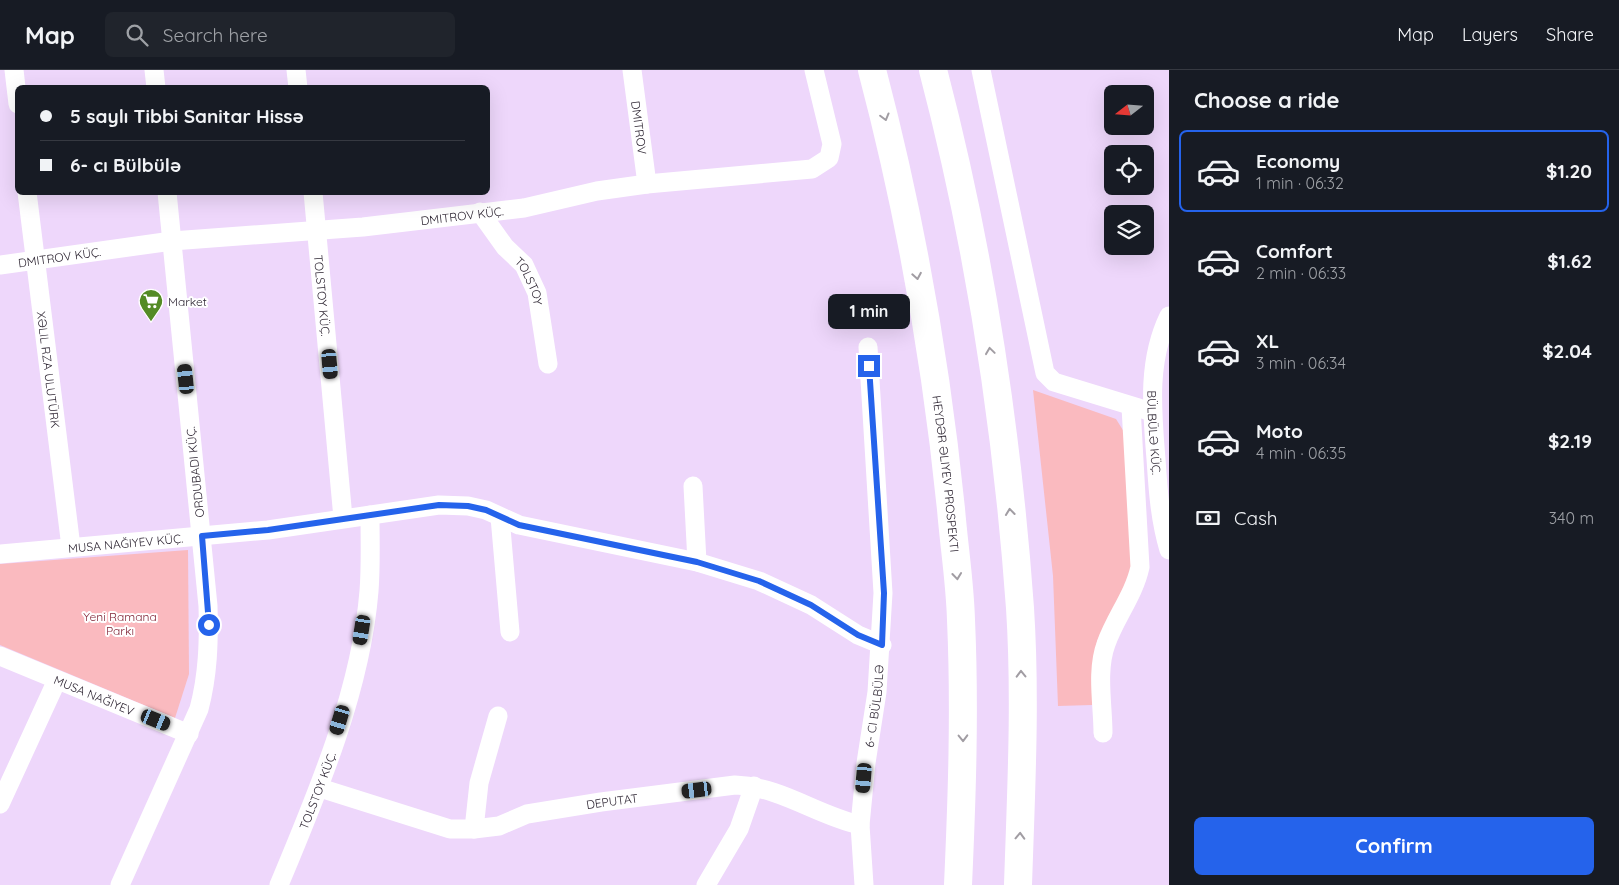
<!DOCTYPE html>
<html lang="en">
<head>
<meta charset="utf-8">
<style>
	:root { --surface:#171b24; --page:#20242c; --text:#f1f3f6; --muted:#9ea1a6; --line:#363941; --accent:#2563eb }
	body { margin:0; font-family:Quicksand,sans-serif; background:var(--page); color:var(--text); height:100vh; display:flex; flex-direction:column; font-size:19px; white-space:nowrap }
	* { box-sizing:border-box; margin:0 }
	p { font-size:16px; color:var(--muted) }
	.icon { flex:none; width:28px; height:28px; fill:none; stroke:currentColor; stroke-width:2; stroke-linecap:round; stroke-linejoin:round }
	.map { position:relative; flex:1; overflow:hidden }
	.drawer { display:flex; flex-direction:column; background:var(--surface); width:450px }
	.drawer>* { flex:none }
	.top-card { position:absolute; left:15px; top:15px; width:475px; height:110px; border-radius:8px; box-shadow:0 5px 20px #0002; display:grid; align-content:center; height:110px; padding:0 25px; background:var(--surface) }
	.needle { width:32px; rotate:253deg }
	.buttons { position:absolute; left:1104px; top:15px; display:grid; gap:10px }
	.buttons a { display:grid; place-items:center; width:50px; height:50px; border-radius:8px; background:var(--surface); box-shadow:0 5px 20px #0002; font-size:25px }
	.end { position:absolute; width:22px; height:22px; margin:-11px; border:6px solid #2563eb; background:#fff; box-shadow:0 0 0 2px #fff }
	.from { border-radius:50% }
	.bubble { position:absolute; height:35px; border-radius:8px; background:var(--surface); box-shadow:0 5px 20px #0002; font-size:16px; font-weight:700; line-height:35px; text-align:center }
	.car { position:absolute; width:15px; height:30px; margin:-15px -8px; border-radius:6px; box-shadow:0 0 4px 1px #0007; background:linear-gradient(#222 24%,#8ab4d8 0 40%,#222 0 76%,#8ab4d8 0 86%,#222 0) }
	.top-card b { display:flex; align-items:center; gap:18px; height:48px; font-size:19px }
	.top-card b+b { border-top:1px solid var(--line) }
	.top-card i { width:12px; height:12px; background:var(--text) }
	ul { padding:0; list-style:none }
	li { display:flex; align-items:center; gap:15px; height:82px; margin:0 10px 8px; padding:0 15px; border:2px solid transparent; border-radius:8px }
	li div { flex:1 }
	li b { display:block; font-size:19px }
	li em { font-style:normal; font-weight:700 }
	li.current { border-color:var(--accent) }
	li>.icon { width:45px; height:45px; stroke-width:1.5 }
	h2 { padding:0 25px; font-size:22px; line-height:60px }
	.pay { display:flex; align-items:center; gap:12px; height:55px; padding:0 25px; font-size:19px }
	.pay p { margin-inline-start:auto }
	.cta { display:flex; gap:10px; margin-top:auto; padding:10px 25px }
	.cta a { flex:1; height:58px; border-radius:8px; background:var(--accent); color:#fff; font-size:20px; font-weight:700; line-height:58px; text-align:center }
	header { display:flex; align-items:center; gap:30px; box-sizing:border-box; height:70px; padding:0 25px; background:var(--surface); border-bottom:1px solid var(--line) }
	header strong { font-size:24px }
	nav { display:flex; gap:28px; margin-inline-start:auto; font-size:18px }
	.search { width:350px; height:45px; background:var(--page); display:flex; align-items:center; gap:12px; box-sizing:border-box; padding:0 18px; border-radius:8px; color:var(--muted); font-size:19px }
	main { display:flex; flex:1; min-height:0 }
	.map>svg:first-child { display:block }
</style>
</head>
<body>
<header>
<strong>Map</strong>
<div class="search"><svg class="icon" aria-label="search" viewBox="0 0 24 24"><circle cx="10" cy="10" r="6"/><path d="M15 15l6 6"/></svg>Search here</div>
<nav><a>Map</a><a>Layers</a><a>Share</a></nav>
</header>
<main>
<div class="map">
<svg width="1169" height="815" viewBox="0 0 1169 815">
	<rect width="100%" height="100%" fill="#eed7fb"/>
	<g fill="#fababf">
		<path d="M1033 320 1116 349 1126 365 1132 502 1097 571 1092 635 1058 636 1053 506Z"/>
		<path d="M188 480 189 604 175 648 0 575V494Z"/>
	</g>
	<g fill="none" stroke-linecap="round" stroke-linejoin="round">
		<g stroke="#fff" stroke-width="19">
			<path d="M14 0 18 34"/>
			<path d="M154 0 156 18"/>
			<path d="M296 0 298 18"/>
			<path id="s1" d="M632 0 647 114"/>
			<path d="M981 0 1045 303 1054 312 1152 342"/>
			<path id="s2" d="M27 122 71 477"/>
			<path id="s3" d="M313 122 343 448"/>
			<path id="s4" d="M480 142 505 177 524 195 537 223 548 294"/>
			<path id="s5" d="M0 195 172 171 363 157 524 138 597 121 647 114 812 99 829 88 832 74 814 0"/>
			<path id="s6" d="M1169 246C1147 291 1152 340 1156 389 1158 420 1160 450 1169 480"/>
			<path d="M693 416 697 492"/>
			<path d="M500 447 510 562"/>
			<path id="s7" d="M0 484 268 460 439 435 468 436 486 440 519 455 697 492 759 511 811 535 858 565 882 575"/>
			<path id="s8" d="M0 586 189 664"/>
			<path d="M1103 663C1103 635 1096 601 1106 574 1115 548 1134 525 1140 497L1131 337"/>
			<path id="s9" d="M320 718 450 759H474L499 756 527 744 601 732 735 715C782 717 816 745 860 755"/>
			<path d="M0 734 57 610"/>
			<path d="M474 759 479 713 498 646"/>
			<path d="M120 815 199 639C208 605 209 572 208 536L167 122"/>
			<path id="s10" d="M279 815C317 724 361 621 369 521 371 496 370 470 370 445"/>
			<path d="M706 815 739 759 754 716"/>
			<path id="s11" d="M864 815 860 755 866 693 877 622 883 523 868 277"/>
		</g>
		<g stroke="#fff" stroke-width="28">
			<path id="s12" d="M872 0C910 144 936 291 951 439 954 476 960 513 961 550 965 639 962 727 958 815"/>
			<path d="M933 0C979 175 1007 357 1020 538 1026 630 1021 723 1018 815"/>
		</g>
	</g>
	<defs><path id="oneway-chevron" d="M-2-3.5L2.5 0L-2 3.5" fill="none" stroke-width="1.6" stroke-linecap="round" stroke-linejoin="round" transform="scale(1.25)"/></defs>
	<g stroke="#a19da3">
		<use href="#oneway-chevron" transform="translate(885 47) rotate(75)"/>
		<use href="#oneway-chevron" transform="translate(917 206) rotate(80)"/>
		<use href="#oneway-chevron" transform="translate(990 281) rotate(-98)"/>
		<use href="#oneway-chevron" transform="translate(1010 442) rotate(-96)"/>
		<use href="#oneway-chevron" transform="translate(957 506) rotate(84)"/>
		<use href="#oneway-chevron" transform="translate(1021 604) rotate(-91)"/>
		<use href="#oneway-chevron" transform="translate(963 668) rotate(89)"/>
		<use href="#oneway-chevron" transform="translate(1020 766) rotate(-88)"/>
	</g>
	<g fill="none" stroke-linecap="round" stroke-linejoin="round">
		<path stroke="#2563eb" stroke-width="6" d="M209 555 202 466 268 460 439 435 468 436 486 440 519 455 697 492 759 511 811 535 858 565 882 575 884 523 869 296"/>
	</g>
	<defs>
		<g id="supermarket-pin" transform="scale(1.25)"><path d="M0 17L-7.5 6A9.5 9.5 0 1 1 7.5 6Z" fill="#548b25" stroke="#fff"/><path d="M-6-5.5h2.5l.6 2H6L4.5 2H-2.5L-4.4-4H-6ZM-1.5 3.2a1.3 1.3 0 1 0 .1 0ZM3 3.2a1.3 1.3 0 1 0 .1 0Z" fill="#fff"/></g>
	</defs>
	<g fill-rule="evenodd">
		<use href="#supermarket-pin" x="151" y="231"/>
	</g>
	<g text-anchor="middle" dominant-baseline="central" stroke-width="4" stroke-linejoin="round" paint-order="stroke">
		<g font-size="12" fill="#2e2633" stroke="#fff">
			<text stroke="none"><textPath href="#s1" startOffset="58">DMITROV</textPath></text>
			<text stroke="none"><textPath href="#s5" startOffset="465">DMITROV KÜÇ.</textPath></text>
			<text stroke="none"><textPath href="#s5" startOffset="60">DMITROV KÜÇ.</textPath></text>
			<text stroke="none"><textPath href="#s4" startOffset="86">TOLSTOY</textPath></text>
			<text stroke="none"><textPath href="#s3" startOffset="104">TOLSTOY KÜÇ.</textPath></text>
			<text stroke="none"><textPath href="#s2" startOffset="179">XƏLIL RZA ULUTÜRK</textPath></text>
			<text stroke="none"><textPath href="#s6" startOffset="119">BÜLBÜLƏ KÜÇ.</textPath></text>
			<text transform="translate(195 402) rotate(-96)">ORDUBADI KÜÇ.</text>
			<text stroke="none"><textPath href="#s12" startOffset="411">HEYDƏR ƏLIYEV PROSPEKTI</textPath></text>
			<text stroke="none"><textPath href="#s7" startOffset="126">MUSA NAĞIYEV KÜÇ.</textPath></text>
			<text stroke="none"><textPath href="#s8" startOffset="102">MUSA NAĞIYEV</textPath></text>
			<text stroke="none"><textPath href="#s11" startOffset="180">6- CI BÜLBÜLƏ</textPath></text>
			<text stroke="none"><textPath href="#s10" startOffset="102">TOLSTOY KÜÇ.</textPath></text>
			<text stroke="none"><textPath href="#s9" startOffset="302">DEPUTAT</textPath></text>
		</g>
		<g font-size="12" fill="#2e2633" stroke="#fff" text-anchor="start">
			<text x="168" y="231">Market</text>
		</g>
		<g font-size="12" fill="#7d1e31" stroke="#fff">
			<text x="120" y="546">Yeni Ramana<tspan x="120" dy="14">Parkı</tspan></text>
		</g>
	</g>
</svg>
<div class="buttons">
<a><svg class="needle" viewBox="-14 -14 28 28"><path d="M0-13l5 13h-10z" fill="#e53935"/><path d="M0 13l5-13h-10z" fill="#9ea1a6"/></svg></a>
<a><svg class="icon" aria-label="locate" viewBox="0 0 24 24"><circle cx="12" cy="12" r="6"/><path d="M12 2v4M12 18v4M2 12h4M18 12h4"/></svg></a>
<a><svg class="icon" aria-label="layers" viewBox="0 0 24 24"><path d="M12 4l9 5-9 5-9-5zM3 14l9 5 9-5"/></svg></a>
</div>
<i class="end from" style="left:209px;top:555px"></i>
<i class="end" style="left:869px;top:296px"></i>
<div class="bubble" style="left:828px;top:224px;width:82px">1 min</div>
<i class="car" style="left:330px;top:294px;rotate:175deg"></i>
<i class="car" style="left:186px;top:309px;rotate:354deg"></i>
<i class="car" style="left:362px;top:560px;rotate:189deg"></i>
<i class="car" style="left:156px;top:650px;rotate:112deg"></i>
<i class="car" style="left:340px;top:650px;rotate:197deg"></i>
<i class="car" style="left:864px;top:708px;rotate:185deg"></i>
<i class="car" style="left:697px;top:720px;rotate:263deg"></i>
<div class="top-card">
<b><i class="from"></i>5 saylı Tibbi Sanitar Hissə</b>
<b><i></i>6- cı Bülbülə</b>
</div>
</div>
<section class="drawer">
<h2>Choose a ride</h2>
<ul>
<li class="current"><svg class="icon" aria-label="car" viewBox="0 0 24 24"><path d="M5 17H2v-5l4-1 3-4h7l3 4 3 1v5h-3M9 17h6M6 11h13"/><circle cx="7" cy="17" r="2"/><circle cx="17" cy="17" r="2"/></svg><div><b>Economy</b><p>1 min · 06:32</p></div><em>$1.20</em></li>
<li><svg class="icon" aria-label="car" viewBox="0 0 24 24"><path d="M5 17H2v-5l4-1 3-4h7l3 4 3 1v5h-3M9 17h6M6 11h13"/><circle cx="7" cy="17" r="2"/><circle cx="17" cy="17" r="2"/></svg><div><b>Comfort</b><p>2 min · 06:33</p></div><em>$1.62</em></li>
<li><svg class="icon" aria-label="car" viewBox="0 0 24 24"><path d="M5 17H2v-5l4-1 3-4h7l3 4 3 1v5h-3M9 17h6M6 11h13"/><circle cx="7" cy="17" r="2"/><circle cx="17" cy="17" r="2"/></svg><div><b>XL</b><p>3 min · 06:34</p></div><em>$2.04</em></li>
<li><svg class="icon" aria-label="car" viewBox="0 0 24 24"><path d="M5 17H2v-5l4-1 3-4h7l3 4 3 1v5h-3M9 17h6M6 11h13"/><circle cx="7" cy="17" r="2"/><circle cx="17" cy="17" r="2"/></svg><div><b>Moto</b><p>4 min · 06:35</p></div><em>$2.19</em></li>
</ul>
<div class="pay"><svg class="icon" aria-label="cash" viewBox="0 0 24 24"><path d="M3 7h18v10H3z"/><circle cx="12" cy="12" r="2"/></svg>Cash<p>340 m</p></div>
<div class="cta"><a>Confirm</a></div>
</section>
</main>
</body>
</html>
